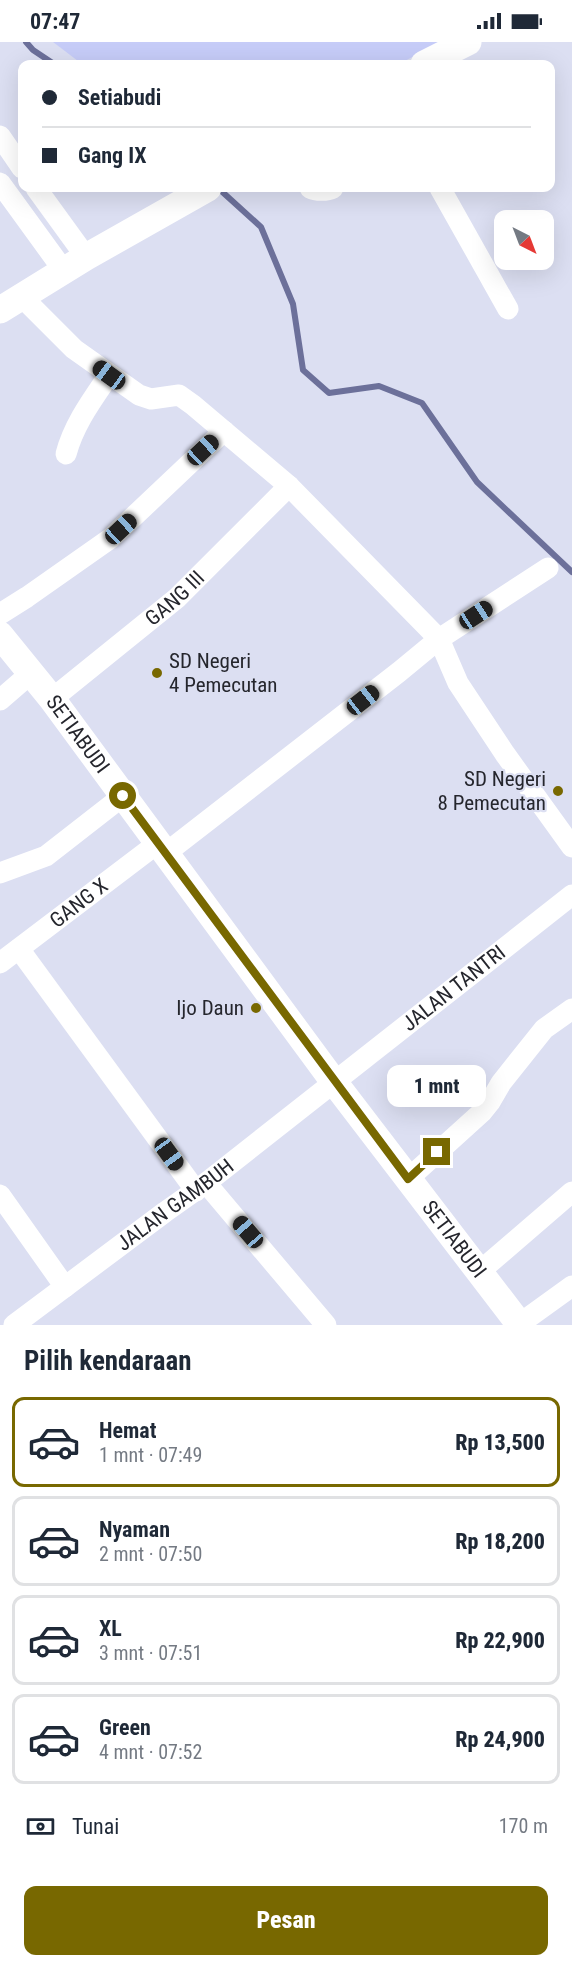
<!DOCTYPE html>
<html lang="id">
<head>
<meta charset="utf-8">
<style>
	:root { --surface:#fff; --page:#f2f2f3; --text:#1f2937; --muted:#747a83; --line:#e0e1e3; --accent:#786800 }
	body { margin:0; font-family:"Roboto Condensed",sans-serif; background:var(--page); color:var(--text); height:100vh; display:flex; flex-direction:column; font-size:22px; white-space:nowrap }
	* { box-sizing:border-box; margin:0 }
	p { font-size:20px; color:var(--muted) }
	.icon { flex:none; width:33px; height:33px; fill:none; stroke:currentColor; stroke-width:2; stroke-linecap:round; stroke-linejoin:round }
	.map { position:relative; height:1283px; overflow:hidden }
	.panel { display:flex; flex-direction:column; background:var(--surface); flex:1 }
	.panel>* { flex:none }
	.top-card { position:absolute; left:18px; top:18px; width:537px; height:132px; border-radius:12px; box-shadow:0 6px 24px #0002; display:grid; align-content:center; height:132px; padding:0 24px; background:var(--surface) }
	.needle { width:39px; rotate:138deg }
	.tools { position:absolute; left:494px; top:168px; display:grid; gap:12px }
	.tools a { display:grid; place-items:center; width:60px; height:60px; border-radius:12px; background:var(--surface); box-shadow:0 6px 24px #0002; font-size:30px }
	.end { position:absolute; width:27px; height:27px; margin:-14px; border:8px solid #786800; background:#fff; box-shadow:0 0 0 3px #fff }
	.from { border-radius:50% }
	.bubble { position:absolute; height:42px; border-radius:12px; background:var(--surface); box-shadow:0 6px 24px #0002; font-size:20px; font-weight:800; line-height:42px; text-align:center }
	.car { position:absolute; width:18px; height:36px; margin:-18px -9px; border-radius:8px; box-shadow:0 0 4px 2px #0007; background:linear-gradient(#222 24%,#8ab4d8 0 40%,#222 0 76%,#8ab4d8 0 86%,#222 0) }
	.top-card b { display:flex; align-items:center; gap:21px; height:57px; font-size:22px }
	.top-card b+b { border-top:2px solid var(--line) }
	.top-card i { width:15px; height:15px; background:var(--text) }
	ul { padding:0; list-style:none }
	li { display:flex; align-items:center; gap:18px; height:90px; margin:0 12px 9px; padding:0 12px; border:3px solid var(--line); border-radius:12px }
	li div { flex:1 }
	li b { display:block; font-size:22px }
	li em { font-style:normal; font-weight:800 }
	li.active { border-color:var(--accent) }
	li>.icon { width:54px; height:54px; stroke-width:1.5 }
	h2 { padding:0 24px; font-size:27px; line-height:72px }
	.pay { display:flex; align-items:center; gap:15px; height:66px; padding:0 24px; font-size:22px }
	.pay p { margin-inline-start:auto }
	.primary-button { display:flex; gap:12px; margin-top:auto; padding:12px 24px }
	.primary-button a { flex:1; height:69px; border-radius:12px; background:var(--accent); color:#fff; font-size:24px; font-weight:800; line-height:69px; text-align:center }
	.status { display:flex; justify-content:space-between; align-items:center; height:42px; padding:0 30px; background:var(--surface); direction:ltr }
	.status svg { height:16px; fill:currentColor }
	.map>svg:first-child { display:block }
</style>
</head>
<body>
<div class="status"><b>07:47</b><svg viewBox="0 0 49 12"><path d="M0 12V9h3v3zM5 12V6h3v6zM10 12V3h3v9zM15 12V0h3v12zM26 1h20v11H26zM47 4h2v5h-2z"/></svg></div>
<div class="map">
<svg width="572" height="1283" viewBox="0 0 572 1283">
	<rect width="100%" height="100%" fill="#dcdff2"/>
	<path fill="#c6ccf8" d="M53 0H441L399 22H82Z"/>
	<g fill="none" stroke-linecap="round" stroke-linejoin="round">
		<g stroke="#6c709a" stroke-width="6">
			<path d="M26 0 33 8 54 22"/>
			<path d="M218 146 261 185 293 262 303 328 329 351 379 344 422 361 477 440 572 530"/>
		</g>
		<g stroke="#fff" stroke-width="21">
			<path d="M0 94 22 126"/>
			<path d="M0 141 64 229"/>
			<path d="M36 146 86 215"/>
			<path d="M310 146C316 149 327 149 333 146"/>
			<path d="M440 146 508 267"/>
			<path d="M22 255 74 307 139 353 151 357 179 353 193 363 289 444 439 597 548 526"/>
			<path d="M66 412C74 382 92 358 109 333"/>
			<path d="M0 572 27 555 111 496 224 389"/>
			<path id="s1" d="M52 657 177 556 289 444"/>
			<path d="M0 658 30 632"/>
			<path d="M166 811 399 630 439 597 458 641 505 712 572 805"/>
			<path d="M0 831 46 814 123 754"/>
			<path d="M19 907 196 1149"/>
			<path id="s2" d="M0 921 158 801"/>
			<path d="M408 1137 482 1070 490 1060 501 1041 544 987 572 967"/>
			<path d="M206 1141 326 1283"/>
			<path d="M0 1153 65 1245"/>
			<path d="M479 1230 572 1150"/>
			<path id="s3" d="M14 1283 165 1170 206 1141 572 853"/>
			<path d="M518 1283 572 1244"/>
		</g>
		<g stroke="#fff" stroke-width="27">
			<path d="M424 22 468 0"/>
			<path d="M0 268 86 215 208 146"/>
			<path id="s4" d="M0 593 52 657 334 1040 520 1283"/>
		</g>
	</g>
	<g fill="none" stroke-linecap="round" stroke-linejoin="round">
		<path stroke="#786800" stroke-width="8" d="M123 754 408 1137 437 1110"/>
	</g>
	<g fill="#786800" stroke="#dcdff2" stroke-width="2">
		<circle cx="157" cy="631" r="6"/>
		<circle cx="558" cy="749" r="6"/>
		<circle cx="256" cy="966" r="6"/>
	</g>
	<g text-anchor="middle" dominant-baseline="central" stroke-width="4.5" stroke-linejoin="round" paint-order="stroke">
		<g font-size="21" fill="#25262d" stroke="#dcdff2">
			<text stroke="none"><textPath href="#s1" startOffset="159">GANG III</textPath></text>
			<text stroke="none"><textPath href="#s4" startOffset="126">SETIABUDI</textPath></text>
			<text stroke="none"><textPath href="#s2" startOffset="99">GANG X</textPath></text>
			<text stroke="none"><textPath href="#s3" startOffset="554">JALAN TANTRI</textPath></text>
			<text stroke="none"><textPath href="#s3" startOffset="201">JALAN GAMBUH</textPath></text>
			<text stroke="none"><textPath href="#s4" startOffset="756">SETIABUDI</textPath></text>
		</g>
		<g font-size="21" fill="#25262d" stroke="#dcdff2" text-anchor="end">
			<text x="169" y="619" text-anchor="start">SD Negeri<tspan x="169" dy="24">4 Pemecutan</tspan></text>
			<text x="546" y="737">SD Negeri<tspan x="546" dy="24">8 Pemecutan</tspan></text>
			<text x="244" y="966">Ijo Daun</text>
		</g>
	</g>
</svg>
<div class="tools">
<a><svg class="needle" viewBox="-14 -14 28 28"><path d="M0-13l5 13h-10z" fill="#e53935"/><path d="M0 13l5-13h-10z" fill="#747a83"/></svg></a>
</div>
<i class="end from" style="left:123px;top:754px"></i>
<i class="end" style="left:437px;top:1110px"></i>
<div class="bubble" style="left:387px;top:1023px;width:99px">1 mnt</div>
<i class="car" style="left:109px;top:333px;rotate:306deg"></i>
<i class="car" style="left:203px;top:408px;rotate:47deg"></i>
<i class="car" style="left:121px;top:487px;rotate:47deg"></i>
<i class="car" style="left:476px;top:573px;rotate:57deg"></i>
<i class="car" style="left:363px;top:658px;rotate:52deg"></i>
<i class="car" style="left:169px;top:1112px;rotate:144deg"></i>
<i class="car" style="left:248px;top:1190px;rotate:319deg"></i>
<div class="top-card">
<b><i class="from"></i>Setiabudi</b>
<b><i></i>Gang IX</b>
</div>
</div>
<section class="panel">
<h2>Pilih kendaraan</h2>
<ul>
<li class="active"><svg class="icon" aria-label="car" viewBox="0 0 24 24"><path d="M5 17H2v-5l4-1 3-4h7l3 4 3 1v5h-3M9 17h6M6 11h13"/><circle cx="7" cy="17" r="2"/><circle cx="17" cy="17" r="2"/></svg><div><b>Hemat</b><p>1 mnt · 07:49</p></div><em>Rp 13,500</em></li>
<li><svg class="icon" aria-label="car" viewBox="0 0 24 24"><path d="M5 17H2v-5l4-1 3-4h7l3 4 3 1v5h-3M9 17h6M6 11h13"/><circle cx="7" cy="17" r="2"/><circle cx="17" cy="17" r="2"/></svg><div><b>Nyaman</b><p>2 mnt · 07:50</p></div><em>Rp 18,200</em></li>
<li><svg class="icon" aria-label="car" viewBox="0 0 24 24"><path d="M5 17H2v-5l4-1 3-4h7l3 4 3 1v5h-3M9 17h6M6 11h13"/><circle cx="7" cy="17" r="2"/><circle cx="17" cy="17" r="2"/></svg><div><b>XL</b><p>3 mnt · 07:51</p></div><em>Rp 22,900</em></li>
<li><svg class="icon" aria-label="car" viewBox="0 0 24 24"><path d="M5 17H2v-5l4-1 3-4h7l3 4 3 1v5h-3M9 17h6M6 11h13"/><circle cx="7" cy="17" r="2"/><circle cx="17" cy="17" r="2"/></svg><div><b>Green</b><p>4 mnt · 07:52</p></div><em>Rp 24,900</em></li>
</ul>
<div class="pay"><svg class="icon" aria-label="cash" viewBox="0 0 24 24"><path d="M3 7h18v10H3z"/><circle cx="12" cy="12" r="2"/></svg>Tunai<p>170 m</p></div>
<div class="primary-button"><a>Pesan</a></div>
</section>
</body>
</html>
